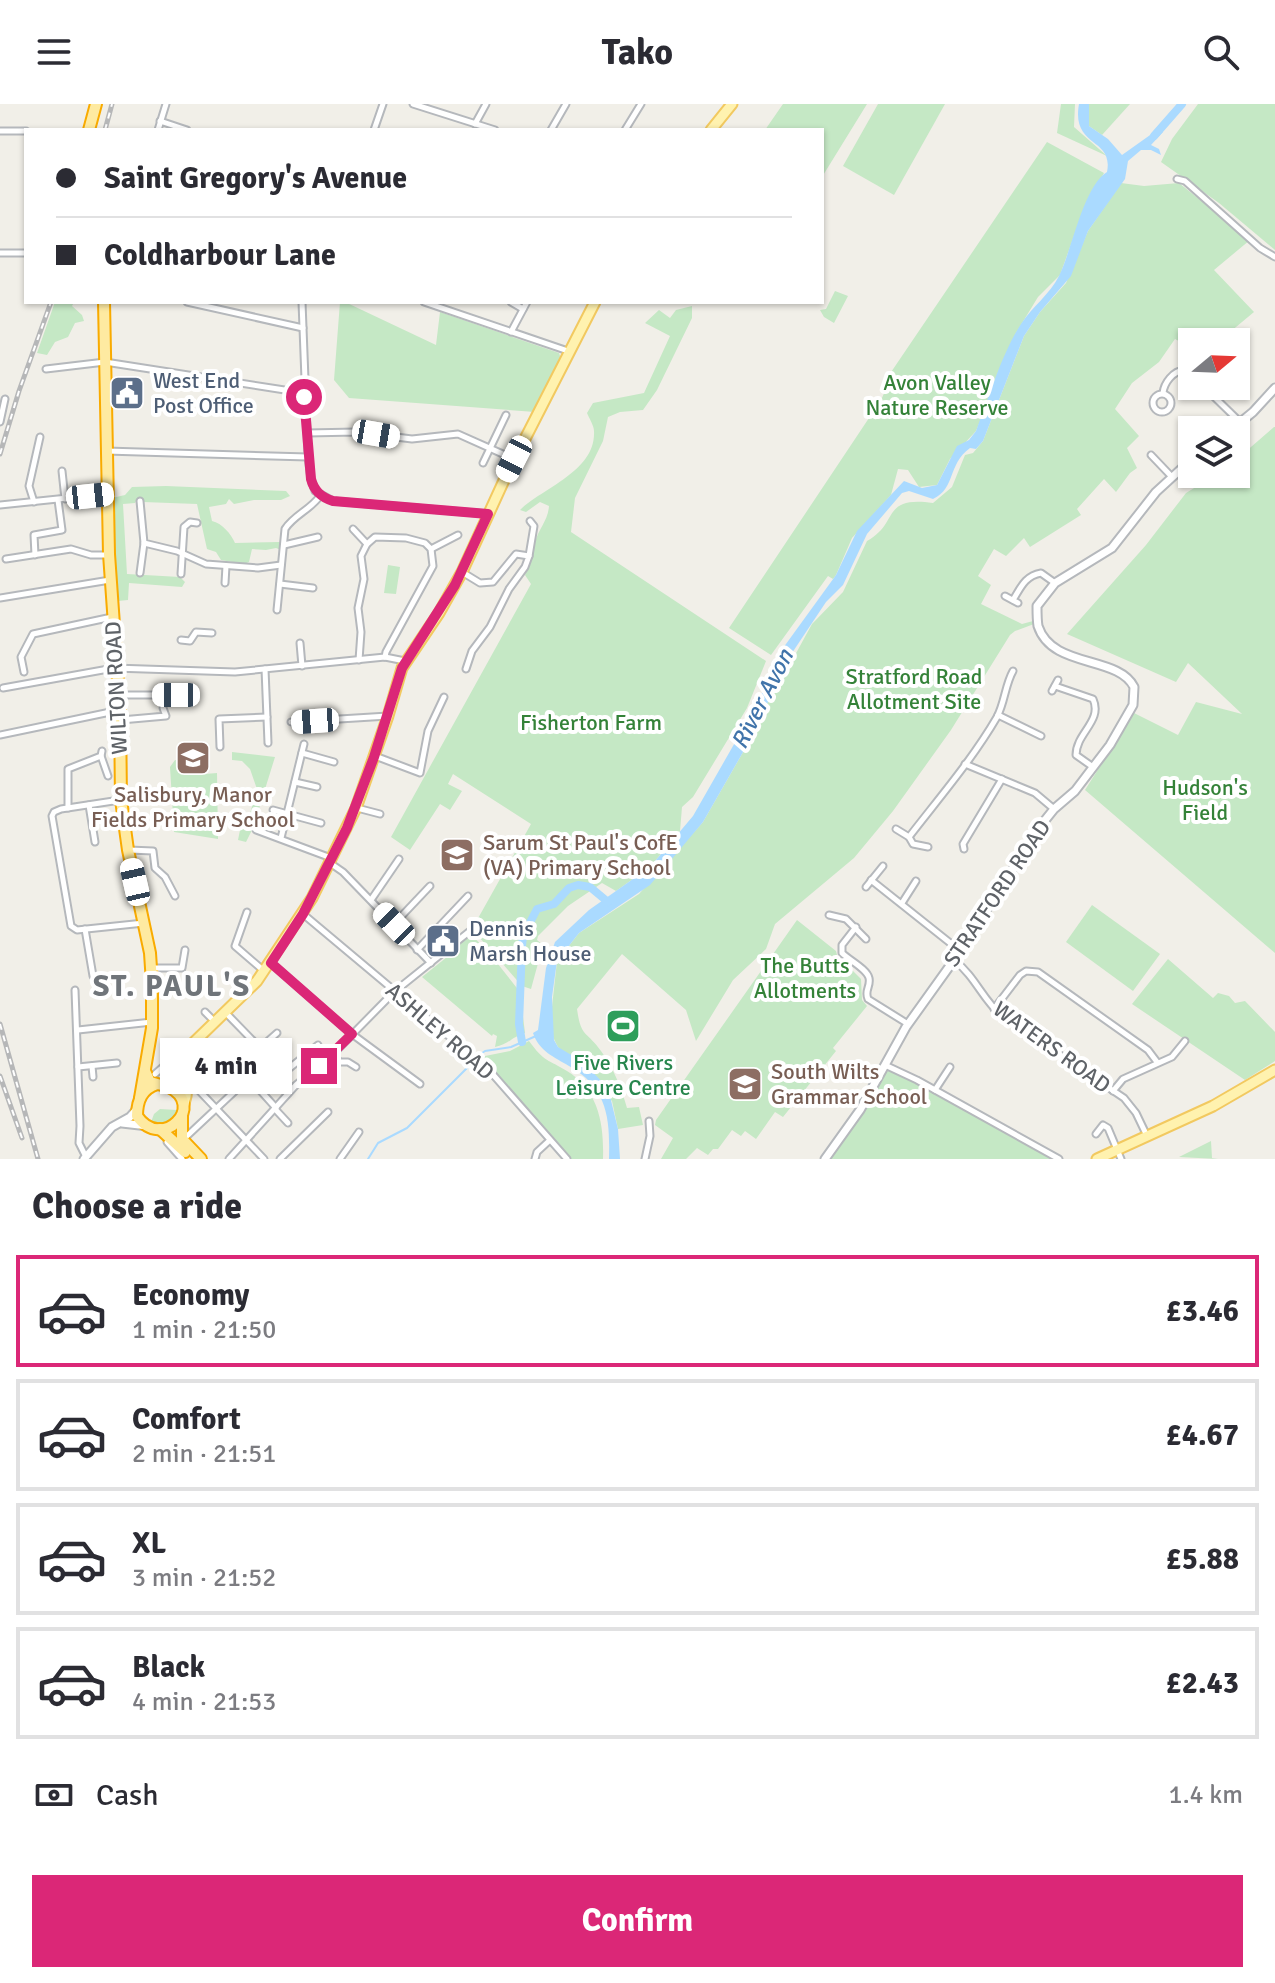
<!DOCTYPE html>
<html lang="en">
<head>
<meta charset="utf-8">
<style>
	:root { --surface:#fff; --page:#f7f7f7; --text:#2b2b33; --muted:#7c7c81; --line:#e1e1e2; --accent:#db2777 }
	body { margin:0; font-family:Signika,sans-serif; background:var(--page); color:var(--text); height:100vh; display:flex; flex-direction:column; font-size:30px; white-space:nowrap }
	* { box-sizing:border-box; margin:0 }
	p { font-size:26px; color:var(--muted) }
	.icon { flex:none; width:44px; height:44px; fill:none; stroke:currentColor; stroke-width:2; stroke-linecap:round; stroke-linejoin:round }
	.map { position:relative; height:1055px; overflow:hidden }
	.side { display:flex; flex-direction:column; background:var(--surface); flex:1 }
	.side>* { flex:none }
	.hud { position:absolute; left:24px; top:24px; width:800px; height:176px; border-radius:0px; box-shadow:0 2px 6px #0004; display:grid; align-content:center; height:176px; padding:0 32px; background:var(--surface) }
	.needle { width:52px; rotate:71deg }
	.controls { position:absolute; left:1178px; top:224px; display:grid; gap:16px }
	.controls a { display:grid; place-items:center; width:72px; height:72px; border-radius:0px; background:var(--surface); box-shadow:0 2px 6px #0004; font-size:40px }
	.end { position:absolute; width:36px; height:36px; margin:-18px; border:10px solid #db2777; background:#fff; box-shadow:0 0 0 4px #fff }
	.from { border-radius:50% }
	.bubble { position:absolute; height:56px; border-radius:0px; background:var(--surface); box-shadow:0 2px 6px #0004; font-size:26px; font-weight:700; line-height:56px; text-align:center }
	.car { position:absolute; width:24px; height:48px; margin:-24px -12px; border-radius:10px; box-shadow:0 0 6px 2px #0007; background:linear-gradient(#fff 24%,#345 0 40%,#fff 0 76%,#345 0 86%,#fff 0) }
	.hud b { display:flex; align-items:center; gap:28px; height:76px; font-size:30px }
	.hud b+b { border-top:2px solid var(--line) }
	.hud i { width:20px; height:20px; background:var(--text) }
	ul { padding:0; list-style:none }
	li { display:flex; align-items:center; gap:24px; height:112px; margin:0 16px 12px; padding:0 16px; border:4px solid var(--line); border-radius:0px }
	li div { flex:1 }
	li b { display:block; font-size:30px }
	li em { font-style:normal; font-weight:700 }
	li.current { border-color:var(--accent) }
	li>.icon { width:72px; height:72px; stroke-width:1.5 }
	h2 { padding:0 32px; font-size:36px; line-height:96px }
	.pay { display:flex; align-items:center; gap:20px; height:88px; padding:0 32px; font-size:30px }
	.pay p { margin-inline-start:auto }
	.action { display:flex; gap:16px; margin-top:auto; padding:16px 32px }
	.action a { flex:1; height:92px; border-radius:0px; background:var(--accent); color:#fff; font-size:32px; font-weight:700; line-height:92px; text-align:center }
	header { display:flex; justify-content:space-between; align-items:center; height:104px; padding:0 32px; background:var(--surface); font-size:36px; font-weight:700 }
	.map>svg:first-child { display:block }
</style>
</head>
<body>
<header><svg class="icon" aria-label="menu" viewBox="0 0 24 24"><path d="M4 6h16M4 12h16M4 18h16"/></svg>Tako<svg class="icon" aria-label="search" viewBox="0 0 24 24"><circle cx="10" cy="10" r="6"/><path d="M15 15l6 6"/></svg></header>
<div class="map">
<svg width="1275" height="1055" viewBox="0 0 1275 1055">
	<rect width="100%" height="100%" fill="#f1efe8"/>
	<g fill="#c5e8c5">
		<path d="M783 0H867L822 73V26H765Z"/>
		<path d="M878 0H945L894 91 843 62Z"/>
		<path d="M1061 0H1075L1074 23 1107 52 1057 29Z"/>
		<path d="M1089 0H1130L1102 31 1089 22Z"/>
		<path d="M1198 0H1275V146L1219 99 1161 58 1172 35Z"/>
		<path d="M1047 38 1104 69 1083 107 1060 171 1038 193 1016 229 976 327 950 355 937 381 919 383 908 366 898 365 891 391 852 434 836 471 833 475 828 472 771 551 729 524 881 296 887 283 883 280Z"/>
		<path d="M1121 79 1144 82 1179 79 1250 136 1214 166 1254 208 1218 238H1192V244L1175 235 1159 258 1132 279 1115 305 1139 332 1127 344 1137 364 1130 369 1116 388 1104 375 1077 405 1081 411 1030 443 1024 434 1006 452 994 445 978 472 991 481 981 500 1022 520 1033 517 1034 520 1015 527 1010 531 951 626 893 707 854 754 775 820 766 845 733 876 696 937 686 906 622 850 577 905C581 934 586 926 601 947 614 965 621 983 627 1004L639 1003 643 1021 618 1025 612 997 558 943 552 931 551 912 557 857 579 829 639 790 703 718 754 629 778 575 783 573 812 520 843 488 867 437C900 419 880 392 933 399L952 383 965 351 973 349 983 337 1024 232 1040 208 1066 179 1088 127Z"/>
		<path d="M835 187 848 192 834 219 824 213 820 206 826 205Z"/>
		<path d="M55 198H74L72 202 82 211 84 217 75 219 68 233 55 238 47 251 37 249Z"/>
		<path d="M340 198H345L436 241 440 208 559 249 561 255 535 308 349 294 334 276Z"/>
		<path d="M692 202V214L657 286 643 306 620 308 608 313 603 337 575 394 571 428 766 557 747 604 693 693 682 703 680 727 650 763 616 787 602 779 568 802 538 832 537 836 543 841 531 885 522 882 472 825 531 720 453 670 448 680 462 687 450 706 440 700 410 746 391 733 531 480 525 471C530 460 532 451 535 439 538 425 548 417 549 402L540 398 526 408 520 406C544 383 596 367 594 327 594 322 589 314 587 309L593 299 644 289 670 232 645 219 659 206 670 214 676 206Z"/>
		<path d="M1274 323H1275V849L1085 686 1134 609 1178 631 1196 598 1242 610 1188 559 1176 578 1067 530 1146 441 1186 389 1217 370H1236V356Z"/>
		<path d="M166 382 286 387 290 392 281 396H254L234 400 229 395 226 400 209 403 212 417C222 419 231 430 235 439L280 438 281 446 276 444 266 446 252 445 249 458 244 460 221 456 216 448 207 445 197 400 143 398V396L137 395 135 399 123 400 127 470 180 473 185 478 182 483 129 479 128 496 118 497 112 394 125 391 132 383Z"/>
		<path d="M388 461 400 463 396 490 384 489Z"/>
		<path d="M232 648 275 653 253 724 246 738 238 736 242 716 249 713 257 685 250 665 242 657 232 656Z"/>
		<path d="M175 656 199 660 205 670 217 669 218 735 174 728 170 663Z"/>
		<path d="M1092 801 1160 850 1133 887 1066 838Z"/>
		<path d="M797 816 836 847 837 851 861 875 862 896 867 902 833 944 836 947 783 1013 775 1008 756 1035 745 1027 741 1032 732 1026 718 1045H713L708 1051 697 1044 686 1055H661L673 1034 655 1021 656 1016Z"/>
		<path d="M470 829 485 845 483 848 491 857 494 855 520 888 525 929C513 932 508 941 495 943L497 932 493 930 492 932 422 873 447 853 445 850Z"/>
		<path d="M1168 855 1213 894 1218 889 1229 892 1235 899 1245 897 1275 928V957L1245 976 1132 900Z"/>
		<path d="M529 937C545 959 548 955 567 967 599 987 604 1020 603 1055H570L481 955 485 952 510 947Z"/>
		<path d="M893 965 1055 1055H830L869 998 884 969Z"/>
		<path d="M160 1005 177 1006 176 1012 166 1020 151 1018 154 1010Z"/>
		<path d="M1211 1037 1212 1054 1218 1055 1179 1053Z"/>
	</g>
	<path fill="#aadaff" d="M1079 0H1089V22L1108 35 1122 51 1160 24 1163 28 1151 41 1159 45 1161 51 1151 46H1141L1128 57 1125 75 1088 127 1071 172 1040 208 1024 232 983 337 976 345 970 344C947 361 956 384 933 395L909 387 902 389 867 430 843 481 826 498 786 558 754 629 703 718 650 781 579 829 557 857 552 893 554 936 558 943 583 958 608 984 618 1025 620 1055H609C610 1015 608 984 569 962 554 953 539 947 533 929L538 926 546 864 555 838 589 806 650 763 693 712 757 600 778 551 836 471 857 427 904 377 922 384 937 381 957 342 969 336 976 327C989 293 1002 249 1021 220 1032 203 1050 190 1059 172 1072 146 1083 83 1107 68 1114 33 1071 44 1079 0Z"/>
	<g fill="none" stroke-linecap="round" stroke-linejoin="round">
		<g stroke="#aadaff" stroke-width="2">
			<path d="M478 952 485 947 511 943 536 932"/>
			<path d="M368 1055 378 1039 407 1024 474 957"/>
		</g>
		<g stroke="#aadaff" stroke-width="8">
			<path d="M1154 32 1182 0"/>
			<path d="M522 938 519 920 522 842 523 832 537 805 554 800 569 784 578 781 590 783 608 798"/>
		</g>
		<g stroke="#b5b8bc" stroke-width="9">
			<g id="minor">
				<path d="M413 0 495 26"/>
				<path d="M160 17 187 26"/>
				<path d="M475 20 486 0"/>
				<path d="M158 26 166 0"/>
				<path d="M374 26 383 0"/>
				<path d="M551 26 566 0"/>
				<path d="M625 26 641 0"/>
				<path d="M0 27H26"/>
				<path d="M1177 75 1185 77 1260 144 1275 153"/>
				<path d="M0 149H26"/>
				<path d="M187 198 303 224"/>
				<path d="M302 198 308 353 311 375 315 387 333 397 488 410"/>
				<path d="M424 198 568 247"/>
				<path d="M511 198 523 205"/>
				<path d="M511 228 527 198"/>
				<path d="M46 265 105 258 304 289"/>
				<path d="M1203 282 1241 319"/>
				<path d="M1163 289C1164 279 1173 267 1184 266L1192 272"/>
				<circle cx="1162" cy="299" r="9"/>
				<path d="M0 318 5 295"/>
				<path d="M307 329 356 328 412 335 458 330 514 355"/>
				<path d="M106 347 308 353"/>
				<path d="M1151 351 1172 373"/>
				<path d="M483 359 506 311"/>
				<path d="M62 367 65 395"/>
				<path d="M140 397 144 439 177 447 206 460 258 464 281 461"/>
				<path d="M34 398 29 382 40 333"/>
				<path d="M0 401 106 390"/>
				<path d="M353 425 367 440 361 452 364 475 358 504 361 528 359 556"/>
				<path d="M367 440 375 433 406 434 425 439 431 445 433 462 386 548 385 553"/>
				<path d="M284 441 318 433"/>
				<path d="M431 445 458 431"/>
				<path d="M35 451 34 431 62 426 58 396"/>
				<path d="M529 452 534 422 530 417"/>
				<path d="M6 455 71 445 91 451H107"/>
				<path d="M462 468 480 479 493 478 516 450 529 452 525 463 509 485 490 523 472 547 466 565"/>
				<path d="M140 469 144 439"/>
				<path d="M181 470 184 423 190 418 197 419"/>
				<path d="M225 479 226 462"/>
				<path d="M280 480 313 484"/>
				<path d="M1005 492 1018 499"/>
				<path d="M0 494 110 476"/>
				<path d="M1013 496C1021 483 1025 472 1041 469L1055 479"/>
				<path d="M277 506 285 425C294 411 310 406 320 392"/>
				<path d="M181 536 190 537 196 528 212 529"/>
				<path d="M300 539 302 562"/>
				<path d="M265 565 268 639"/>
				<path d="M24 568 21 553 33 530 112 513"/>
				<path d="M1055 582 1093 595C1103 617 1076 629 1076 651L1093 663"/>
				<path d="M3 584 114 564 235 568 385 553 405 557"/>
				<path d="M1052 587 1058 576"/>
				<path d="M119 591H176"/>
				<path d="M998 611 1041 632"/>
				<path d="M121 616 166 612 163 604"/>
				<path d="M291 618 388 612"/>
				<path d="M0 631 120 606"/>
				<path d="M220 643 219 615 267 613"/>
				<path d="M302 649 334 658"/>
				<path d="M101 652 108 672"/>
				<path d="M375 652 420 669 428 627 444 593"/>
				<path d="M965 660 1035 689 1054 705"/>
				<path d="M295 678 317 683"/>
				<path d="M120 696 61 705 54 708 52 712 71 822 77 826 144 819"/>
				<path d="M89 701 95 738"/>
				<path d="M68 704V665L101 652 102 647"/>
				<path d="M357 704 380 710"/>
				<path d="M273 706 321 719"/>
				<path d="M896 725 909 733"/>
				<path d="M256 726 331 754"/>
				<path d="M281 734 304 640"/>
				<path d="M928 743 913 740 909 733C939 694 972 656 997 613 1005 598 1005 581 1013 567"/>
				<path d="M964 745 963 740 1002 675"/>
				<path d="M129 746 153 747 155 764 165 773 175 792"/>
				<path d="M330 759 343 768 431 859"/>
				<path d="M871 776 959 846"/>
				<path d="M866 783 883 762"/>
				<path d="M371 796 399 755"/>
				<path d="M902 799 916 777"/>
				<path d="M247 808 235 842 264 867"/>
				<path d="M303 810 489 966 567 1055"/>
				<path d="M829 811 846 815 866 835"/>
				<path d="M394 820 430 782"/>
				<path d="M856 823 842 841V849C849 856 867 865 869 874 871 883 864 886 868 895L908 920"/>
				<path d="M85 825 93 872"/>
				<path d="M417 846 468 792"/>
				<path d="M954 856C976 873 982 895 1002 912L1124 994 1136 1009 1147 1032"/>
				<path d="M271 859 352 930 420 980"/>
				<path d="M153 864H182L185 846"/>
				<path d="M75 886 80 1022 79 1039 86 1053"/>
				<path d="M994 905 1020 871 1026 867 1038 868 1148 946 1157 958"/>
				<path d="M205 908 215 918"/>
				<path d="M226 909 260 944 292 985"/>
				<path d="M78 926 152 918"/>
				<path d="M260 944 277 929"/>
				<path d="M332 951 340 958H348L356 963"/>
				<path d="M885 961 917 976 1059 1055"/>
				<path d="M92 962 93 973"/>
				<path d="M230 962 245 978"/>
				<path d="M78 963 117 959"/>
				<path d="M155 970 171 956 184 955"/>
				<path d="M281 971 318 941"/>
				<path d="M249 974 276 1004"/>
				<path d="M188 975 264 1055"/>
				<path d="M935 986 950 963"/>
				<path d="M1113 987 1123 975 1172 953 1185 937"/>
				<path d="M275 1005 288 1019"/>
				<path d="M1096 1030 1103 1021 1108 1024 1121 1055"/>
				<path d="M187 1032 268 956"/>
				<path d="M167 1038 182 1055"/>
				<path d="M229 1055 296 981 332 951 394 888 470 827"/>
				<path d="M280 1055 328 1008"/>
				<path d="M340 1055 359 1028"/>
				<path d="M535 1055 537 1048 550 1036"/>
				<path d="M645 1055 650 1032 649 1017"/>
			</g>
		</g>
		<g stroke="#b5b8bc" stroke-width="11">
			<g id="tertiary">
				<path d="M1231 326 1253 308 1275 284"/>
				<path d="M122 1019 148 1022"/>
				<path d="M84 1055 112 1023 130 1013 137 1005"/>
				<path d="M825 1055 860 1006 906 923 954 856 1042 720 1054 705 1075 687 1110 641 1133 601 1134 583C1118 551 1052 565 1038 522 1037 516 1037 508 1037 502L1055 479 1112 444 1156 388 1192 355"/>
			</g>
		</g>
		<g stroke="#f2c960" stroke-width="13">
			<g id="primary">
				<path d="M711 26 732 0"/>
				<path d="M184 1000C192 977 180 965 186 946L257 877 312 794 356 704 388 612 402 564 439 509 462 468 506 372 595 198"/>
				<path d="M1097 1055 1213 1002 1275 966"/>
			</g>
		</g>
		<g stroke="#f9ab00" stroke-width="14">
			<g id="trunk">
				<path d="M89 26 96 0"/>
				<path d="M104 198 109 450 120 606 121 696 128 746 150 849 152 879V924L140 994"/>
				<path d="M145 967 150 978C156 980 163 981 169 983 207 1002 162 1048 137 1012 137 996 142 985 157 980"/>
				<path d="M182 1012V1035L201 1055"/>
				<path d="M160 1025 185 1048"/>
			</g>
		</g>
		<use href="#minor" stroke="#fff" stroke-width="5"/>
		<use href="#tertiary" stroke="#fff" stroke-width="7"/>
		<use href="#primary" stroke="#fff2af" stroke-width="9"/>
		<use href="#trunk" stroke="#feeaa1" stroke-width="10"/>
		<g stroke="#b6b7b8" stroke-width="5">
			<g id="rail">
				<path d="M105 26 112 0"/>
				<path d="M0 350 19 287 51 198"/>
				<path d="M0 920 38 1055"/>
				<path d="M0 972 22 1034"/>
			</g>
		</g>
		<use href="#rail" stroke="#fff" stroke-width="2" stroke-dasharray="6" stroke-linecap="butt"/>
	</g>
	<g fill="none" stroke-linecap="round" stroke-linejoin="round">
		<path stroke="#db2777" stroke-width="10" d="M304 293 311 375C314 387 321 393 333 397L488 410 455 481 402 564 374 653 347 724 303 810 271 859 352 930 319 962"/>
	</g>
	<defs>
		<g id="civic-square" transform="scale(1.8)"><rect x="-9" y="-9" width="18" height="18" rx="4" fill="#5c6f8a" stroke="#fff"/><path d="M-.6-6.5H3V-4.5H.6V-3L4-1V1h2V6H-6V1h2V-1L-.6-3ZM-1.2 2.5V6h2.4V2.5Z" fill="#fff"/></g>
		<g id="school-square" transform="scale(1.8)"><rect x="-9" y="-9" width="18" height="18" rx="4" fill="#8d6e63" stroke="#fff"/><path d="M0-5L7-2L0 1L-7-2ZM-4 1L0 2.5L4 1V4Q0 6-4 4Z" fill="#fff"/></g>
		<g id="stadium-square" transform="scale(1.8)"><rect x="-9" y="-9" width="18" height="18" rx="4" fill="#2e9e5b" stroke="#fff"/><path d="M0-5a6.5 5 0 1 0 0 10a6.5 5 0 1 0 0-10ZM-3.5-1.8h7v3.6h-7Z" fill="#fff"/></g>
	</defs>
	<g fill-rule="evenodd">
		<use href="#civic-square" x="127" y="289"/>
		<use href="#school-square" x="193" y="654"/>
		<use href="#school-square" x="457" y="751"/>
		<use href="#civic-square" x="443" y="837"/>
		<use href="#stadium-square" x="623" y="922"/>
		<use href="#school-square" x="745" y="980"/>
	</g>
	<g text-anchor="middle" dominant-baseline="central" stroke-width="8" stroke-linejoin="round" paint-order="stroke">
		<g font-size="22" fill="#4e5e75" stroke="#fff" text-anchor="start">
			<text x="153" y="276">West End<tspan x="153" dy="25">Post Office</tspan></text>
			<text x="469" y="824">Dennis<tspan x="469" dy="25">Marsh House</tspan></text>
		</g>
		<g font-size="22" fill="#348238" stroke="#fff">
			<text x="937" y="278">Avon Valley<tspan x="937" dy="25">Nature Reserve</tspan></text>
			<text x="914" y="572">Stratford Road<tspan x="914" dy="25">Allotment Site</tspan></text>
			<text x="591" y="618">Fisherton Farm</text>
			<text x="1205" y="683">Hudson's<tspan x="1205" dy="25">Field</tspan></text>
			<text x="805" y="861">The Butts<tspan x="805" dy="25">Allotments</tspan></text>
		</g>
		<g font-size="22" fill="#5f6368" stroke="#fff">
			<text transform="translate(116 584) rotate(-93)">WILTON ROAD</text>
			<text transform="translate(997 789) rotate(-56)">STRATFORD ROAD</text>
			<text transform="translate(440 927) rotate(41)">ASHLEY ROAD</text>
			<text transform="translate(1052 943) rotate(36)">WATERS ROAD</text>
		</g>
		<g font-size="22" fill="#785e54" stroke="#fff" text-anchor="start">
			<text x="193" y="690" text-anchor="middle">Salisbury, Manor<tspan x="193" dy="25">Fields Primary School</tspan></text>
			<text x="483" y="738">Sarum St Paul's CofE<tspan x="483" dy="25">(VA) Primary School</tspan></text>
			<text x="771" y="967">South Wilts<tspan x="771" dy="25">Grammar School</tspan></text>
		</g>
		<g font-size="22" fill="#27864d" stroke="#fff">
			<text x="623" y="958">Five Rivers<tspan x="623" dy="25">Leisure Centre</tspan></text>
		</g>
		<g font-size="24" font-style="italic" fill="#4174aa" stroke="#fff">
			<text transform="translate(762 595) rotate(-63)">River Avon</text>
		</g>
		<g font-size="30" font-weight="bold" letter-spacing="2" fill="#70757a" stroke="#fff">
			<text x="172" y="882">ST. PAUL'S</text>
		</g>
	</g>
</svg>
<div class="controls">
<a><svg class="needle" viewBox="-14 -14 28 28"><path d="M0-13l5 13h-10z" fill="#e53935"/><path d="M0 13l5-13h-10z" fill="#7c7c81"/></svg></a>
<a><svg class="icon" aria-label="layers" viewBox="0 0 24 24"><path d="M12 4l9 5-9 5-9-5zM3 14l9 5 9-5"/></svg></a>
</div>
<i class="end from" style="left:304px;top:293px"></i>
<i class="end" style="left:319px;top:962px"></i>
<div class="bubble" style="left:160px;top:934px;width:132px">4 min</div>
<i class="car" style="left:376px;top:330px;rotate:100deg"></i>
<i class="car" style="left:514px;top:355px;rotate:207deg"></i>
<i class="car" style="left:90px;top:392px;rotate:84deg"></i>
<i class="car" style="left:176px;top:591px;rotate:270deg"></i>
<i class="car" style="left:315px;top:617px;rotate:266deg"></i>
<i class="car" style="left:135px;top:778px;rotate:347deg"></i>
<i class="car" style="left:394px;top:820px;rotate:316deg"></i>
<div class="hud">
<b><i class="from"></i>Saint Gregory's Avenue</b>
<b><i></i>Coldharbour Lane</b>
</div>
</div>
<section class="side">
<h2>Choose a ride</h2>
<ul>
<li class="current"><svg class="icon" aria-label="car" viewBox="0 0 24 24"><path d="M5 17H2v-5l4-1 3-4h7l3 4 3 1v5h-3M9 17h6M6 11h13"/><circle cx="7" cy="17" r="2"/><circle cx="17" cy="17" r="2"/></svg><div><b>Economy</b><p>1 min · 21:50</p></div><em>£3.46</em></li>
<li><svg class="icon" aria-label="car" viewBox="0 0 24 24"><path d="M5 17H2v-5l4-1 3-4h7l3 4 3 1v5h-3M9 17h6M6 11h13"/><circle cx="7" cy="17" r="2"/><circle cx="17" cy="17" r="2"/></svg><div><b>Comfort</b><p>2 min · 21:51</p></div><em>£4.67</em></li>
<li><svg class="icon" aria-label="car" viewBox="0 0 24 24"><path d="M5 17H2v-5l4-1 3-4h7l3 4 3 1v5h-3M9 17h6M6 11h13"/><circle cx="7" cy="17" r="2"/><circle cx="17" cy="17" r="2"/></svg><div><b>XL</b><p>3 min · 21:52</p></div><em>£5.88</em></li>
<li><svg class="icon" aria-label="car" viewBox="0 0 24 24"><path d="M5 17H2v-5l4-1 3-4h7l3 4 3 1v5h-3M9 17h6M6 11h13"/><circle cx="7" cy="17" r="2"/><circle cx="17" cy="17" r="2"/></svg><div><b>Black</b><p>4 min · 21:53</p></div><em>£2.43</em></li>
</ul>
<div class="pay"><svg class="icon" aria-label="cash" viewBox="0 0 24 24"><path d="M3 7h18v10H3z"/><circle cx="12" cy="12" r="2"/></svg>Cash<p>1.4 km</p></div>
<div class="action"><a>Confirm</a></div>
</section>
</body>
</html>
